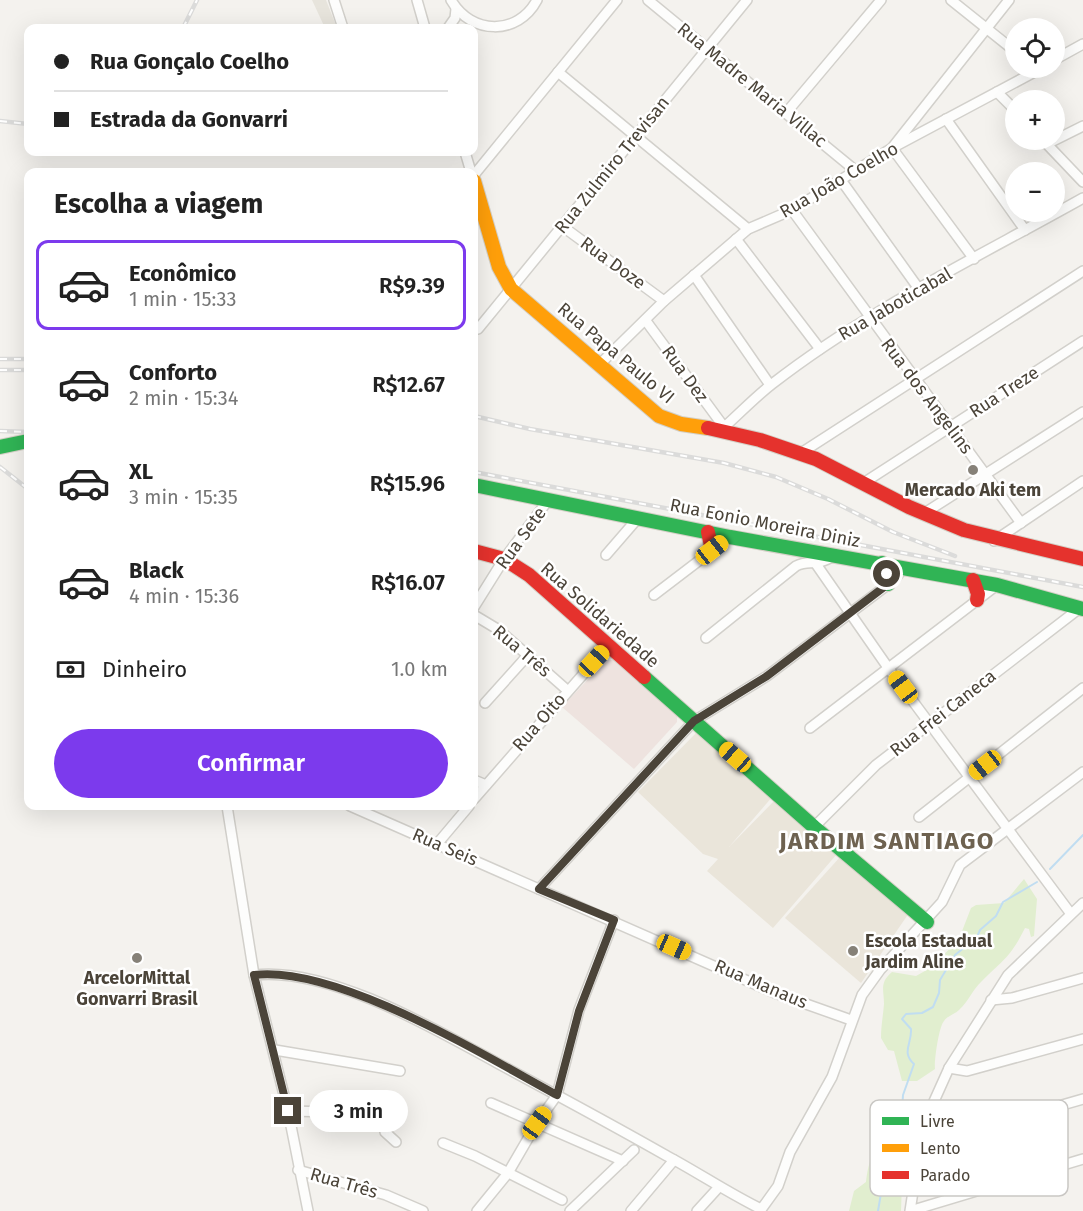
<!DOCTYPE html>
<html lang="pt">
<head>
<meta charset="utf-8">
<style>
	:root { --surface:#fff; --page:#f2f2f2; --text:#222; --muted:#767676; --line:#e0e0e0; --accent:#7c3aed }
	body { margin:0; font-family:"Fira Sans",sans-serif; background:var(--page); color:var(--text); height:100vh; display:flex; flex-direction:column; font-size:22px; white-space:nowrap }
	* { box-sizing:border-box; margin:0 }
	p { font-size:20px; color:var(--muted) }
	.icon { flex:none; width:33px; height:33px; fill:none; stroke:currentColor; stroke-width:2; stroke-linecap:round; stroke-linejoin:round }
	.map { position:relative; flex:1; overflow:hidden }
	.sheet { position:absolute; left:24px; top:168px; width:454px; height:642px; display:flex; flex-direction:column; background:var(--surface); border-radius:12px; box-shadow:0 6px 24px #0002 }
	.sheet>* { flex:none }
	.banner { position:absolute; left:24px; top:24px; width:454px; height:132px; border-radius:12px; box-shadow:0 6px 24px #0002; display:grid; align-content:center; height:132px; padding:0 30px; background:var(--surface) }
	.tools { position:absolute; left:1005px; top:18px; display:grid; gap:12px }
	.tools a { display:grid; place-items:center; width:60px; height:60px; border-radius:50%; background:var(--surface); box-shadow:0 6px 24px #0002; font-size:30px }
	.end { position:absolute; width:27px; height:27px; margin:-14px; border:8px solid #4b4439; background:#fff; box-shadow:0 0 0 3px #fff }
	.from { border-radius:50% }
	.bubble { position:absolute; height:42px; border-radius:21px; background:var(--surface); box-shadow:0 6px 24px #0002; font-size:20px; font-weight:600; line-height:42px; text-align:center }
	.car { position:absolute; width:18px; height:36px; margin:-18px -9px; border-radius:8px; box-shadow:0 0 4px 2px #0007; background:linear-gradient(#f5c518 24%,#345 0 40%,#f5c518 0 76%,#345 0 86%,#f5c518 0) }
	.banner b { display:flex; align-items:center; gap:21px; height:57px; font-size:22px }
	.banner b+b { border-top:2px solid var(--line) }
	.banner i { width:15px; height:15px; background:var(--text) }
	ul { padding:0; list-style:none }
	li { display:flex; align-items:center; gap:18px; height:90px; margin:0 12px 9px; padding:0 18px; border:3px solid transparent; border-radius:12px }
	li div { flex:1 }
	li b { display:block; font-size:22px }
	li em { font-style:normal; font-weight:600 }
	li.selected { border-color:var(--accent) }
	li>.icon { width:54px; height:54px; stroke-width:1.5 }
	h2 { padding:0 30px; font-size:27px; line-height:72px }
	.pay { display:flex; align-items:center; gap:15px; height:66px; padding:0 30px; font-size:22px }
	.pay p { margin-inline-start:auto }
	.button { display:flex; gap:12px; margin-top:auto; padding:12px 30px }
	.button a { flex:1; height:69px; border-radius:36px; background:var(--accent); color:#fff; font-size:24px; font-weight:600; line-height:69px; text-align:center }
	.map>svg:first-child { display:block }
</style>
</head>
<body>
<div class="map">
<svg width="1083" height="1211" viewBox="0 0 1083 1211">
	<rect width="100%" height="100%" fill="#f4f2ee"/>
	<path fill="#e7e4dc" d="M312 0H326L337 28H325Z"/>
	<g fill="#eae5da">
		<path d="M696 733 773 796 729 847 775 800 837 854 773 928 707 871 718 859 703 854 638 792Z"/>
		<path d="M841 856 909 913 861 983 785 918Z"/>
	</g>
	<path fill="#eee3df" d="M606 660H615L677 712V722L634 769 562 707Z"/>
	<g fill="#e1eecf">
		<path d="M1024 879 1037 899 1034 936 1031 937 1029 929 1025 928C1010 958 1004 959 982 981 973 989 968 1002 959 1010 955 1014 947 1016 944 1021 939 1026 934 1061 935 1069L917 1081H902L894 1051 888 1050 881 1038C881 1026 883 1016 884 1004 884 990 879 983 892 972L916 976 932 967 959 939 971 908 976 905 1004 903Z"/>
		<path d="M890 1127H907L915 1133 902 1183 901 1211H849L854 1191 866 1182C868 1163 875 1140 890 1127Z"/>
	</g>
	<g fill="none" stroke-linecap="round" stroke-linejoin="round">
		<g stroke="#c0ddf1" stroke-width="2">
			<path d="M1050 869 1083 835"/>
			<path d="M878 1211 886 1164 884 1151 902 1110 903 1095 914 1064C901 1052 912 1044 911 1029L902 1019 906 1014 922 1013 933 1007 939 993 940 980 955 955 977 937 980 930 996 916 1003 902 1037 882"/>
		</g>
		<g stroke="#d2d0cb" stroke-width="12">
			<g id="street">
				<path d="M334 0 343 28"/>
				<path d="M417 0 425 28"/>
				<path d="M451 0C471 35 518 36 537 0"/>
				<path d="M648 0 856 171"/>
				<path d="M951 0 1016 52"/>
				<path d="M448 28 455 18 456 9"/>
				<path d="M1054 60 1083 44"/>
				<path d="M558 72 748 229"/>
				<path d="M997 92 1016 111"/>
				<path d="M786 113 881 0"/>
				<path d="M946 119 1025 230"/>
				<path d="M1043 140 1083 182"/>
				<path d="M1047 144 1083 126"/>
				<path d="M465 152 471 172"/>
				<path d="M474 175 617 0"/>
				<path d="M841 180 919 289"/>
				<path d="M792 210 1021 523"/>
				<path d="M562 226 664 301"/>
				<path d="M736 239 820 349"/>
				<path d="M974 259 892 148 1009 0"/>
				<path d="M694 275 770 385"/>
				<path d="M646 321 724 427"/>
				<path d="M478 329 747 0"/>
				<path d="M600 364 664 301 748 229 792 210 892 148 1042 68"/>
				<path d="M721 430C738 415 754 398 772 384 867 310 978 257 1083 198"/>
				<path d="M801 453 1083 271"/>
				<path d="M865 482 1083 341"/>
				<path d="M923 514 1083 412"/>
				<path d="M994 541 1083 481"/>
				<path d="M606 555 638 518"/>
				<path d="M816 564 889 669 1071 914"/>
				<path d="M654 595 730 537"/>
				<path d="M474 607 504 559 549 499"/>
				<path d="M474 615 499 630 567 690"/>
				<path d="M706 638 796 566C810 559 815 568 835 555"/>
				<path d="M485 703 529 654"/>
				<path d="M810 728 997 585"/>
				<path d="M474 780 486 785"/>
				<path d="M474 799 607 647"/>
				<path d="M227 806 254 975 288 1111 308 1211"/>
				<path d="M350 806 775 993 851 1020"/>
				<path d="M919 817 1083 688"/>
				<path d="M814 827 876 765 1080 608"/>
				<path d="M437 844 469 806"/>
				<path d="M539 889 694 721 767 676 894 580 904 567"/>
				<path d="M1083 903 1008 975 949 1068 931 1108 920 1146 910 1211 1083 1159"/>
				<path d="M254 975C328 966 435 1029 499 1064 555 1094 611 1124 667 1156 699 1173 728 1193 761 1209"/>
				<path d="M991 1000 1012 998 1083 978"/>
				<path d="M275 1050 400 1071"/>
				<path d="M949 1068 967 1071 1083 1039"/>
				<path d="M491 1103 623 1161"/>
				<path d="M288 1111 384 1113 385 1132 396 1142"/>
				<path d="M443 1143 475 1156 562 1200"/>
				<path d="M920 1146 1083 1099"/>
				<path d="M298 1170 386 1195 423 1211"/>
				<path d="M477 1211 508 1173 537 1123 557 1095 579 1010 614 920"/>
				<path d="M570 1211 634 1150"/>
				<path d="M631 1211 674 1160"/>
				<path d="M697 1211 718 1188"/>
				<path d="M760 1211 778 1186 790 1152 832 1077 862 995 880 970 942 902 960 865 1083 772"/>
			</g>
		</g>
		<g stroke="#d3cfc5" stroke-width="16">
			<g id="fast">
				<path d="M0 447 28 441"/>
				<path d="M474 485 730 537 997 585 1083 609"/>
				<path d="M882 563 888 584"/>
				<path d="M644 677 814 827 927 922"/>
			</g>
		</g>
		<g stroke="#d3cfc5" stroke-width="16">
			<path id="slow" d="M474 181 499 267 511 289 659 416 681 424 708 428"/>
		</g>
		<g stroke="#d3cfc5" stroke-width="16">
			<g id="jam">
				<path d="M708 428 760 440 816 459 909 507 964 530 1083 559"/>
				<path d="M708 532 712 550"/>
				<path d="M474 551 504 559 529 575 644 677"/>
				<path d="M973 580 978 594 977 600"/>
			</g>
		</g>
		<use href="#street" stroke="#fdfdfc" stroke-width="9"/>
		<use href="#fast" stroke="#30b455" stroke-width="14"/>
		<use href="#slow" stroke="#ff9f0a" stroke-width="14"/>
		<use href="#jam" stroke="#e5322d" stroke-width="14"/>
		<g stroke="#dbdbda" stroke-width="4.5">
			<g id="rail">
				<path d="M183 28 197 0"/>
				<path d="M0 121 28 124"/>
				<path d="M0 359H28"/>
				<path d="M0 370H28"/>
				<path d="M474 416 530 429 724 463 776 477 828 499 893 532 955 556"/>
				<path d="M0 431 28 432"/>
				<path d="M0 467 28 489"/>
				<path d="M474 472 1083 587"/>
			</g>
		</g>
		<use href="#rail" stroke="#fff" stroke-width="2" stroke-dasharray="7" stroke-linecap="butt"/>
	</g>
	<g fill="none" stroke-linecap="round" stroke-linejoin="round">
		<path stroke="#4b4439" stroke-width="8" d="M288 1111 254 975C337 965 483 1055 557 1095L579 1011 614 920 539 889 694 721 767 676 888 584 887 574"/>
	</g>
	<g fill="#868178" stroke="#fff" stroke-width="2">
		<circle cx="973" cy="470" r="6"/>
		<circle cx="853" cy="951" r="6"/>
		<circle cx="137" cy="958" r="6"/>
	</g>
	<g text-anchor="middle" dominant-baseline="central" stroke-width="5" stroke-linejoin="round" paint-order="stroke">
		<g font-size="18" fill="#4b4439" stroke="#fff">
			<text transform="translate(752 85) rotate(39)">Rua Madre Maria Villac</text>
			<text transform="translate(612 165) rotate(-51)">Rua Zulmiro Trevisan</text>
			<text transform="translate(839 180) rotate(-30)">Rua João Coelho</text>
			<text transform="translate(613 263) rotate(36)">Rua Doze</text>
			<text transform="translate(895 304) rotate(-30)">Rua Jaboticabal</text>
			<text transform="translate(616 353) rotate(40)">Rua Papa Paulo VI</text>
			<text transform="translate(685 374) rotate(54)">Rua Dez</text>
			<text transform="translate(1004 392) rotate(-33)">Rua Treze</text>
			<text transform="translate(927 396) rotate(53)">Rua dos Angelins</text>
			<text transform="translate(765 523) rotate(11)">Rua Eonio Moreira Diniz</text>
			<text transform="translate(521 538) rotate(-54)">Rua Sete</text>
			<text transform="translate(600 615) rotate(41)">Rua Solidariedade</text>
			<text transform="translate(522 651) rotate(40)">Rua Três</text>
			<text transform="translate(943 713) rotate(-38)">Rua Frei Caneca</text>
			<text transform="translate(539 722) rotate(-49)">Rua Oito</text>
			<text transform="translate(445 847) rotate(23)">Rua Seis</text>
			<text transform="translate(761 984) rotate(23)">Rua Manaus</text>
			<text transform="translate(344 1183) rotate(16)">Rua Três</text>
		</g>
		<g font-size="18" font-weight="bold" fill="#4b4439" stroke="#fff">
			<text x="973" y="490">Mercado Aki tem</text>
			<text x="865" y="941" text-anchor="start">Escola Estadual<tspan x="865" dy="21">Jardim Aline</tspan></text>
			<text x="137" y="978">ArcelorMittal<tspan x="137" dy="21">Gonvarri Brasil</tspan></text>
		</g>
		<g font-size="24" font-weight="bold" letter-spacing="1.5" fill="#6e6250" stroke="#fff">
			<text x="887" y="841">JARDIM SANTIAGO</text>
		</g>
	</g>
	<rect x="870" y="1100" width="198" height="96" rx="9" fill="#fff" stroke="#c9c7c4" stroke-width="1.5"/>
	<rect x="882" y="1117" width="27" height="8" fill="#30b455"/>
	<rect x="882" y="1144" width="27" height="8" fill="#ff9f0a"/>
	<rect x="882" y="1171" width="27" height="8" fill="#e5322d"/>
	<g font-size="16" fill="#4b4439">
		<text x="920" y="1127">Livre</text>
		<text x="920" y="1154">Lento</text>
		<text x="920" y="1181">Parado</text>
	</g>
</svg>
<div class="tools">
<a><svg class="icon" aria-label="locate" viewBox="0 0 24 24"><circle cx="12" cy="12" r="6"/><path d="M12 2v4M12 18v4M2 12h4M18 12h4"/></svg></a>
<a>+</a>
<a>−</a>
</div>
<i class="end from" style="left:887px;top:574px"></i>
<i class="end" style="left:288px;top:1111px"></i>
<div class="bubble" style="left:309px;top:1090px;width:99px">3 min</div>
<i class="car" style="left:712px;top:550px;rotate:52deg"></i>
<i class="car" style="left:594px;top:661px;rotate:43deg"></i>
<i class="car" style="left:903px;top:687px;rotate:323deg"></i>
<i class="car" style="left:735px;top:757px;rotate:311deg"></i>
<i class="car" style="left:985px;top:765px;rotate:232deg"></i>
<i class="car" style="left:674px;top:947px;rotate:114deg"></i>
<i class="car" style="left:537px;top:1123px;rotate:36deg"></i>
<div class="banner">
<b><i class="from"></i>Rua Gonçalo Coelho</b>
<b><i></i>Estrada da Gonvarri</b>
</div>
<section class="sheet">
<h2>Escolha a viagem</h2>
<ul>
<li class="selected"><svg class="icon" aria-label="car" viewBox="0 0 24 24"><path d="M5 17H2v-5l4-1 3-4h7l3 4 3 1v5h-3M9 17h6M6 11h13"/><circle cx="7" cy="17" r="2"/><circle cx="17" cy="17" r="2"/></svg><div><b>Econômico</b><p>1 min · 15:33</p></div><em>R$9.39</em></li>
<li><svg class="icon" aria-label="car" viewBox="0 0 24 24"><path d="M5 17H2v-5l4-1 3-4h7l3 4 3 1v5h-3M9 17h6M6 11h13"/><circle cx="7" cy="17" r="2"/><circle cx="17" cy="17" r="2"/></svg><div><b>Conforto</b><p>2 min · 15:34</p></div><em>R$12.67</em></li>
<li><svg class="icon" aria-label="car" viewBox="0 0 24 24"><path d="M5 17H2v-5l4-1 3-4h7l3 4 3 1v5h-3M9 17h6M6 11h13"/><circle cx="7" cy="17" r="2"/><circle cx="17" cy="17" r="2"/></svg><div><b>XL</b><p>3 min · 15:35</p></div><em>R$15.96</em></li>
<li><svg class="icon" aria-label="car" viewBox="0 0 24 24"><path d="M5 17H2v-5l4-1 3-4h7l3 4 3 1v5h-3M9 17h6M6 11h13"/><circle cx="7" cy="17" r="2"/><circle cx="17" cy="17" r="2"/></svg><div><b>Black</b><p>4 min · 15:36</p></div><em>R$16.07</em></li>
</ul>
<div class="pay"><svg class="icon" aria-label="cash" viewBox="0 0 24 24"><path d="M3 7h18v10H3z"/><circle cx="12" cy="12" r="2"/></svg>Dinheiro<p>1.0 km</p></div>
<div class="button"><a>Confirmar</a></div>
</section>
</div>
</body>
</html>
